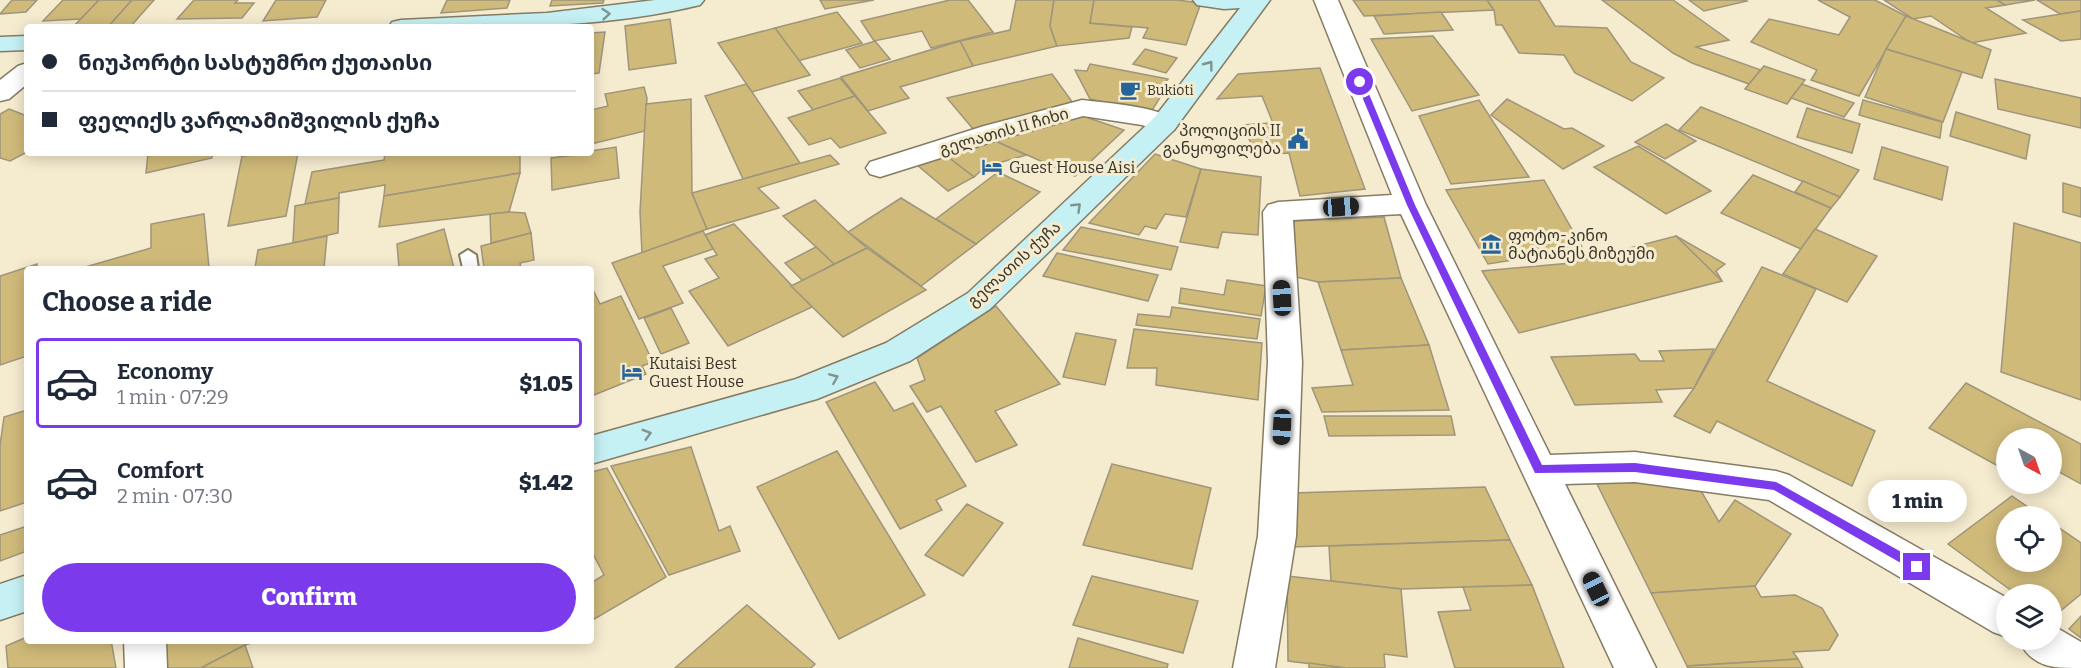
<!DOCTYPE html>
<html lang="en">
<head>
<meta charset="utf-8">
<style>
	:root { --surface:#fff; --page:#f2f2f3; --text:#1f2937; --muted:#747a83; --line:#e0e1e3; --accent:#7c3aed }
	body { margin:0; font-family:Bitter,"Noto Sans Georgian",serif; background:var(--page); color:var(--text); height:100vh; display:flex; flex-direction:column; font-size:22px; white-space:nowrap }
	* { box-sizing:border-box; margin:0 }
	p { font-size:20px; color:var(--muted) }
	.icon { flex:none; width:33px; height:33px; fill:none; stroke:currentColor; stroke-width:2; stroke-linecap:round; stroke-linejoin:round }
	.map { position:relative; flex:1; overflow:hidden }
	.side { position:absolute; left:24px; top:266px; width:570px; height:378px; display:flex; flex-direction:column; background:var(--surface); border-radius:6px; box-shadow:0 3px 15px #0003 }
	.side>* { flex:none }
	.guide { position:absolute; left:24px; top:24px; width:570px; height:132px; border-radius:6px; box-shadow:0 3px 15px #0003; display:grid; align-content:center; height:132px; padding:0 18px; background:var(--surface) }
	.needle { width:39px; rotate:140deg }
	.buttons { position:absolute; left:1996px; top:428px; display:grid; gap:12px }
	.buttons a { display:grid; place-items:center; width:66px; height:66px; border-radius:50%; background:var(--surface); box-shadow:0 3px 15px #0003; font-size:30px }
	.end { position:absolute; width:27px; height:27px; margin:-14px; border:8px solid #7c3aed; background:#fff; box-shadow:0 0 0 3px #fff }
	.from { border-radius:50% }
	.bubble { position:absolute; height:42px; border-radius:21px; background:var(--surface); box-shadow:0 3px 15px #0003; font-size:20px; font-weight:800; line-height:42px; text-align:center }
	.car { position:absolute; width:18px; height:36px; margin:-18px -9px; border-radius:8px; box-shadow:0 0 4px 2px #0007; background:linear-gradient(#222 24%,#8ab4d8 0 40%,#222 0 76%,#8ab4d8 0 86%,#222 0) }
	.guide b { display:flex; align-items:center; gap:21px; height:57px; font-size:22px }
	.guide b+b { border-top:2px solid var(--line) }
	.guide i { width:15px; height:15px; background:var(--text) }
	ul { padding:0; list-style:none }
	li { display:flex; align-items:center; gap:18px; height:90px; margin:0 12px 9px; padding:0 6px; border:3px solid transparent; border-radius:6px }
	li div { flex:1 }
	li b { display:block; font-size:22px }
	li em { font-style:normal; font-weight:800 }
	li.selected { border-color:var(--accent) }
	li>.icon { width:54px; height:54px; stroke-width:1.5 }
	h2 { padding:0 18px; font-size:27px; line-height:72px }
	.primary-button { display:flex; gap:12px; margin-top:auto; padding:12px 18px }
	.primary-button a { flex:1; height:69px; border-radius:36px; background:var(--accent); color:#fff; font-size:24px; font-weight:800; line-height:69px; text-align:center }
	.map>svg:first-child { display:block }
</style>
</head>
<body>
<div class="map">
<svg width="2081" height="668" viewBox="0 0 2081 668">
	<rect width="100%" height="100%" fill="#f5ebcf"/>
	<g fill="#cfba7a" stroke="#9e957b" stroke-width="1.5">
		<path d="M12 0H37L26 12 0 14Z"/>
		<path d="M63 0H99L81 19 43 21Z"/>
		<path d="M99 0H132L108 27H73Z"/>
		<path d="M132 0H154L130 27H108Z"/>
		<path d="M194 0H238L235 3H254L242 18 177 19Z"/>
		<path d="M276 0H326L317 17 263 21Z"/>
		<path d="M447 0H510L507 8 441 13Z"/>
		<path d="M552 0H604L603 3 550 6Z"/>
		<path d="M820 0H874L825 9Z"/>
		<path d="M950 0H968L993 32 931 48 922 31 874 41 861 21Z"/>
		<path d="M1016 0H1054L1050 26 1057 46 973 66 960 41 1010 30Z"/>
		<path d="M1054 0H1094L1090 23 1132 27 1129 38 1057 46 1050 26Z"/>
		<path d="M1094 0H1177L1201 3 1186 45 1143 38 1148 28 1090 23Z"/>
		<path d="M1353 0H1487L1494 10 1364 16Z"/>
		<path d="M1487 0H1539L1555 26 1607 28 1631 62 1664 78 1632 101 1575 73 1564 55 1519 53 1502 25H1496L1494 10Z"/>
		<path d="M1602 0H1673L1729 40 1696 47 1761 70 1749 84 1692 63 1673 53Z"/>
		<path d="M1689 0H1745L1747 1 1704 11Z"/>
		<path d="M1818 0H1875L1906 16 1859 96 1811 80 1817 70 1751 42 1769 19 1839 35 1850 17Z"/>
		<path d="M1884 0H1997L2005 5 1986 8 2026 33 1971 43 1931 16 1913 19Z"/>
		<path d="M1997 0H2035L2005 5Z"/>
		<path d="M2037 0H2081V11L2060 14Z"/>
		<path d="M2081 11V39L2061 41 2023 20Z"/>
		<path d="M837 12 862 43 798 61 775 28Z"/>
		<path d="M1441 12 1453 30 1384 34 1374 16Z"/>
		<path d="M1906 16 1991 50 1982 78 1886 49Z"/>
		<path d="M670 19 676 63 629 70 625 26Z"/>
		<path d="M775 28 810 75 752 92 718 43Z"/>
		<path d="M605 32 599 73 591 74V33Z"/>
		<path d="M1433 36 1479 95 1412 111 1371 39Z"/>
		<path d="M875 41 890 59 860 68 846 50Z"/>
		<path d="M960 41 973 66 900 87 909 98 868 111 841 77Z"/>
		<path d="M1145 49 1177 58 1166 73 1133 64Z"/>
		<path d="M1886 49 1962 72 1943 122 1865 97Z"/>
		<path d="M1090 64 1168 79 1155 94 1161 96 1151 112 1090 99 1075 70 1087 71Z"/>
		<path d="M1764 66 1805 80 1787 104 1745 89Z"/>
		<path d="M1320 68 1365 189 1300 196 1289 153 1256 155 1243 125 1273 123 1262 96 1217 99 1238 74Z"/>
		<path d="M1052 74 1073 103 973 129 947 98Z"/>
		<path d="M840 78 855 96 813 110 798 91Z"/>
		<path d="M1995 79 2081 98V128L1998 109Z"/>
		<path d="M746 84 752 92 800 163 743 179 705 96Z"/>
		<path d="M1802 84 1854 103 1844 117 1791 98Z"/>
		<path d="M644 87 647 98 645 131 591 144V110L608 106 605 94Z"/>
		<path d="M855 96 886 133 840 148 831 138 809 145 788 118Z"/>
		<path d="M691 99 692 193 707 229 642 253 640 212 646 104Z"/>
		<path d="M1507 99 1564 129 1572 128 1604 146 1563 169 1491 115Z"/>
		<path d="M1479 100 1529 177 1451 184 1419 116Z"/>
		<path d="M1863 100 1942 122 1940 138 1859 115Z"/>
		<path d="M1701 107 1859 170 1840 197 1679 130Z"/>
		<path d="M1807 108 1860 124 1852 153 1797 137Z"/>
		<path d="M9 109 27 116V152L10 161 0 158V114Z"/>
		<path d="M1956 112 2030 135 2026 159 1950 136Z"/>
		<path d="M1080 115 1124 130 1075 176 993 140Z"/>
		<path d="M1666 124 1696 141 1665 159 1635 142Z"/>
		<path d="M993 140 1026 155 985 167 974 177 944 154Z"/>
		<path d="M1638 146 1663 161 1711 191 1666 214 1594 167Z"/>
		<path d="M616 147 619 178 552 190 551 158 591 153V151Z"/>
		<path d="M1882 147 1948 167 1942 200 1874 179Z"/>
		<path d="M148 153H213L212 158 146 173Z"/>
		<path d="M262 153H298L286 216 228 226 242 156Z"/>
		<path d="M385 153H520V173L384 196 385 185 339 193V198L305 204 312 172 384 160Z"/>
		<path d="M944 154 974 177 948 191 916 164Z"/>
		<path d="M1155 154 1201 169 1186 217 1165 214 1156 229 1145 226 1139 235 1089 223Z"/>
		<path d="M830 155 839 164 758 188 779 208 707 229 692 193Z"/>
		<path d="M1201 169 1261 177 1258 235 1222 232 1218 248 1180 242Z"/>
		<path d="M998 172 1040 192 976 244 936 219Z"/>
		<path d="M520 173 509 212 379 227 384 196Z"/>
		<path d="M1753 175 1831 208 1801 249 1721 213Z"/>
		<path d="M1544 180 1583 249 1488 264 1446 190Z"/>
		<path d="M1803 181 1840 197 1831 208 1795 192Z"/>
		<path d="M2063 183 2081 188V217L2063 212Z"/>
		<path d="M339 198 338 233 293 243 295 206Z"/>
		<path d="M901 198 976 244 921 286 848 232Z"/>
		<path d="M815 200 848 232 867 248 834 264 783 216Z"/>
		<path d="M509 212 525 213 531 233 491 243 490 214Z"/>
		<path d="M204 214 209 268H82L151 248V224Z"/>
		<path d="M1384 217 1401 278 1318 282 1296 277 1294 221Z"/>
		<path d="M2014 223 2081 243V400L2001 372Z"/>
		<path d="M734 224 812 307 728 346 689 291 719 278 705 259 717 255 705 235Z"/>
		<path d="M1081 227 1178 247 1171 270 1063 250Z"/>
		<path d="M444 229 454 268H399L397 244Z"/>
		<path d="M1815 229 1877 256 1847 302 1783 274Z"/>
		<path d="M703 231 713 249 663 266 683 303 639 319 612 263Z"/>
		<path d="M531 233 534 260 520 263 521 268H484L481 246Z"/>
		<path d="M327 236 324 268H255L258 250Z"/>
		<path d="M1676 236 1725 264 1716 271 1722 281 1697 286 1682 272 1686 271 1654 253Z"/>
		<path d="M1676 236 1722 281 1519 333 1482 271 1571 263Z"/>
		<path d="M816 247 834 264 803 281 785 263Z"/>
		<path d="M867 248 926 290 843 337 791 286Z"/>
		<path d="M1057 253 1158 275 1148 301 1043 276Z"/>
		<path d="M37 264V268H27V356L0 365V276Z"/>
		<path d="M1762 267 1816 289 1767 381 1875 431 1852 486 1717 421 1710 433 1674 416 1694 388Z"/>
		<path d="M1401 278 1429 345 1341 350 1318 282Z"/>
		<path d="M1227 280 1266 286 1261 316 1179 303 1181 288 1224 295Z"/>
		<path d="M591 286 600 304 621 296 653 362 642 366 646 374 594 395 591 388Z"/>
		<path d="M996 306 1060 384 995 411 1017 445 976 462 941 406 927 412 910 386 925 380 917 358Z"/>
		<path d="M1172 307 1260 319 1257 339 1136 325 1138 314 1170 317Z"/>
		<path d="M671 308 689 343 661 354 644 318Z"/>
		<path d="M1134 329 1262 343 1258 400 1156 385 1157 368H1127Z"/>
		<path d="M1076 333 1116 340 1105 385 1063 377Z"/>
		<path d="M1429 345 1449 410 1322 412 1312 388 1353 385 1341 350Z"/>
		<path d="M1714 349 1694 388 1656 390 1662 402 1575 405 1551 357 1635 354 1640 361H1664L1659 351Z"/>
		<path d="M875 382 894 411 913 403 966 486 936 500 942 510 900 529 826 402Z"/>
		<path d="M1966 383 2081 444V484L2052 468V438H2007V471L1929 428Z"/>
		<path d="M27 410V502L0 511V445L4 417Z"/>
		<path d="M1324 416H1451L1455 435 1329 436Z"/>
		<path d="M691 447 719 531 730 526 740 551 669 575 611 466Z"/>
		<path d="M837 451 925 595 839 639 757 487Z"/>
		<path d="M1112 464 1211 488 1192 569 1083 545Z"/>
		<path d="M607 468 666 577 591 621V583L604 575 591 550V472Z"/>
		<path d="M1693 477 1719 522 1735 500 1791 534 1755 586 1651 593 1596 482Z"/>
		<path d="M1485 487 1510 540 1291 547 1292 493Z"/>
		<path d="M2012 496 2041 516H2007V561H2052V523L2081 543V594L2052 618V594H2016L1948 544Z"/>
		<path d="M967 504 1003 523 963 576 925 555Z"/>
		<path d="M27 526V551L0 561V535Z"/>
		<path d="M1510 540 1532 585 1401 589 1331 581 1329 546Z"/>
		<path d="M1092 576 1198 601 1183 653 1073 625Z"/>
		<path d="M1287 576 1401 589 1407 657 1384 654 1385 668H1345L1288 661Z"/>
		<path d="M1532 585 1564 668H1455L1438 612 1471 610 1463 587Z"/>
		<path d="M1755 586 1761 597 1795 595 1822 608 1838 635 1829 650 1793 652 1798 659 1687 666 1651 593Z"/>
		<path d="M747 605 815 664 811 668H675Z"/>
		<path d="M2081 616V638L2069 629Z"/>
		<path d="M27 637V640H111L116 668H8L6 646Z"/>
		<path d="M1078 638 1168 664 1167 668H1069Z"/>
		<path d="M160 640H262L245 645 201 668H163Z"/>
		<path d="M245 645 253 668H201Z"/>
		<path d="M1798 659 1803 668H1688L1687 666Z"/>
		<path d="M1309 663 1345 668H1309Z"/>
	</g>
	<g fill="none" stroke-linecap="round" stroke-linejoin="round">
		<g stroke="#857c63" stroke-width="4">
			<path id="lane" d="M468 250 476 255 478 268H463L460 255Z"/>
		</g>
		<g stroke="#857c63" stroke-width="3">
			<g id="street">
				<path d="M1314 0H1338L1426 205 1550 455 1635 452 1776 471 1789 475 2007 598V637L1993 632 1769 500 1635 482 1565 484 1656 668H1614L1401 214 1293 220 1302 362 1296 536 1275 668H1233L1258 536 1268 362 1263 212 1268 205 1278 202 1392 195Z"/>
				<path d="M27 63V84L9 99 0 101V80L18 66Z"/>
				<path d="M1082 100C1104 103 1165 106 1178 124L1174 130 1164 132 1142 125 1083 116 1004 138 880 177 870 174 866 168 870 162 984 126Z"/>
				<path d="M2052 625 2081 642V668C2052 668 2032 668 2018 639H2052Z"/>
				<path d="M124 640H166L167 668H125Z"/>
			</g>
		</g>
		<g stroke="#857c63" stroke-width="3">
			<g id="secondary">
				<path d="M655 0H704L700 5C598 30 493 27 389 27L392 22 401 20 547 13Z"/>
				<path d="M1193 0H1270L1174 130 990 309 910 361 817 399 591 464V436L796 379 886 343 968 293 1154 118 1240 8 1224 9 1197 5Z"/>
				<path d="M27 36V50L0 51V37Z"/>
				<path d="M27 575V611L0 620V584Z"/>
			</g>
		</g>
		<use href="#lane" fill="#fff" fill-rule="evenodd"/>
		<use href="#street" fill="#fff" fill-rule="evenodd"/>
		<use href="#secondary" fill="#c6f1f4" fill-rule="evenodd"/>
	</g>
	<defs><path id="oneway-chevron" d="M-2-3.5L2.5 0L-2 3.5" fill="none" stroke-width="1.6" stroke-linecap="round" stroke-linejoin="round" transform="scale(1.5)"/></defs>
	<g stroke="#80938f">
		<use href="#oneway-chevron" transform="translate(606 14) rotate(-5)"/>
		<use href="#oneway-chevron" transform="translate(1209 65) rotate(-53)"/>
		<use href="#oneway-chevron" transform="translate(1077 207) rotate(-44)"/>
		<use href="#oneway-chevron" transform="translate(834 378) rotate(-23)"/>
		<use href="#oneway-chevron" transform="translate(647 434) rotate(-16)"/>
	</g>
	<path fill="#7c3aed" d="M1360 80 1364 82 1415 205 1542 465 1635 463 1776 482 1921 563V570H1913L1774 490 1635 472 1535 473 1407 205 1356 82Z"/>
	<defs>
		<g id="cafe-bare" transform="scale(1.62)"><path d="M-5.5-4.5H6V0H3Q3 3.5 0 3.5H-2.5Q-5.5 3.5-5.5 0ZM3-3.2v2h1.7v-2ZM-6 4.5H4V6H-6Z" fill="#26649a" stroke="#f5ebcf" stroke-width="2.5" paint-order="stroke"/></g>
		<g id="civic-bare" transform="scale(1.62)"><path d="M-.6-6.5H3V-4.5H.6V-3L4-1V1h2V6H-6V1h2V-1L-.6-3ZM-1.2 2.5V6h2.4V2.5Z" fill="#26649a" stroke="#f5ebcf" stroke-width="2.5" paint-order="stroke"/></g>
		<g id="hotel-bare" transform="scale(1.62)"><path d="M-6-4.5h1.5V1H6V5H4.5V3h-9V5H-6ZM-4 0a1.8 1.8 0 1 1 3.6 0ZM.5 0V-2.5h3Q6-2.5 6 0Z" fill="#26649a" stroke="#f5ebcf" stroke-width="2.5" paint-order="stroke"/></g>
		<g id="museum-bare" transform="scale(1.62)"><path d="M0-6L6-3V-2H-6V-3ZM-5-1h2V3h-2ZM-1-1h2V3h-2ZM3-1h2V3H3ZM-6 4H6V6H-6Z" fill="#26649a" stroke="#f5ebcf" stroke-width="2.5" paint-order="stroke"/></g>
	</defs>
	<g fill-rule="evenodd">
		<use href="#cafe-bare" x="1130" y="90"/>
		<use href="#civic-bare" x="1298" y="139"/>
		<use href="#hotel-bare" x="992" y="167"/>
		<use href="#museum-bare" x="1491" y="244"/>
		<use href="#hotel-bare" x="632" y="372"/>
	</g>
	<g text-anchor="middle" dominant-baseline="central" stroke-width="6" stroke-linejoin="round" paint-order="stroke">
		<g font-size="14" fill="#39352a" stroke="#f5ebcf" text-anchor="start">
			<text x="1147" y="90">Bukioti</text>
		</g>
		<g font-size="16" fill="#39352a" stroke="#f5ebcf" text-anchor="start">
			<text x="1281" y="130" text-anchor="end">პოლიციის II<tspan x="1281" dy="18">განყოფილება</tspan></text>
			<text x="1009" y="167">Guest House Aisi</text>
			<text x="1508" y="235">ფოტო-კინო<tspan x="1508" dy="18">მატიანეს მიზეუმი</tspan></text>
			<text x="649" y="363">Kutaisi Best<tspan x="649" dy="18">Guest House</tspan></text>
		</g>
		<g font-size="16" fill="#39352a" stroke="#f5ebcf">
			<text transform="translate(1004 131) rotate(-16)">გელათის II ჩიხი</text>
			<text transform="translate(1014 264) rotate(-42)">გელათის ქუჩა</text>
		</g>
	</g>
</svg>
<div class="buttons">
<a><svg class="needle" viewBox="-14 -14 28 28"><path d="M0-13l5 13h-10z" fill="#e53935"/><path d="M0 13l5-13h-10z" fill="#747a83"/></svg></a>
<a><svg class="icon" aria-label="locate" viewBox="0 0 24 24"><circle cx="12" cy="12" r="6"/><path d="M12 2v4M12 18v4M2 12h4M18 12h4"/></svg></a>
<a><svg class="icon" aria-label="layers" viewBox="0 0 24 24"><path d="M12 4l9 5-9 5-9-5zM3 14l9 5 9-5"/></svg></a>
</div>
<i class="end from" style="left:1360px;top:82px"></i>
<i class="end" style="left:1917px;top:567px"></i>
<div class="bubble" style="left:1868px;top:480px;width:99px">1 min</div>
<i class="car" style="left:1341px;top:207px;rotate:86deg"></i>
<i class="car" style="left:1282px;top:298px;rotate:357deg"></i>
<i class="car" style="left:1282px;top:427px;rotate:183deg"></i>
<i class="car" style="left:1596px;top:589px;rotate:334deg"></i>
<div class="guide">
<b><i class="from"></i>ნიუპორტი სასტუმრო ქუთაისი</b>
<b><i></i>ფელიქს ვარლამიშვილის ქუჩა</b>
</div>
<section class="side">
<h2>Choose a ride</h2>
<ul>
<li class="selected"><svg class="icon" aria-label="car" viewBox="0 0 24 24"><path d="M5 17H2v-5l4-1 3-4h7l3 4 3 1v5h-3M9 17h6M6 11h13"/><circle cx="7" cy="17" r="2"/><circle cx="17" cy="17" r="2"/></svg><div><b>Economy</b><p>1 min · 07:29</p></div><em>$1.05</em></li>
<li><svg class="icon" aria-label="car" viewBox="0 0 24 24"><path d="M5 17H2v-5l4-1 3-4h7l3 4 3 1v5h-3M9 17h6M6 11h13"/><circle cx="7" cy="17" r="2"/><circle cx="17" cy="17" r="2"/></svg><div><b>Comfort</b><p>2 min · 07:30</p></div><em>$1.42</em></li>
</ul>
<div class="primary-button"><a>Confirm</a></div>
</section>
</div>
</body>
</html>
